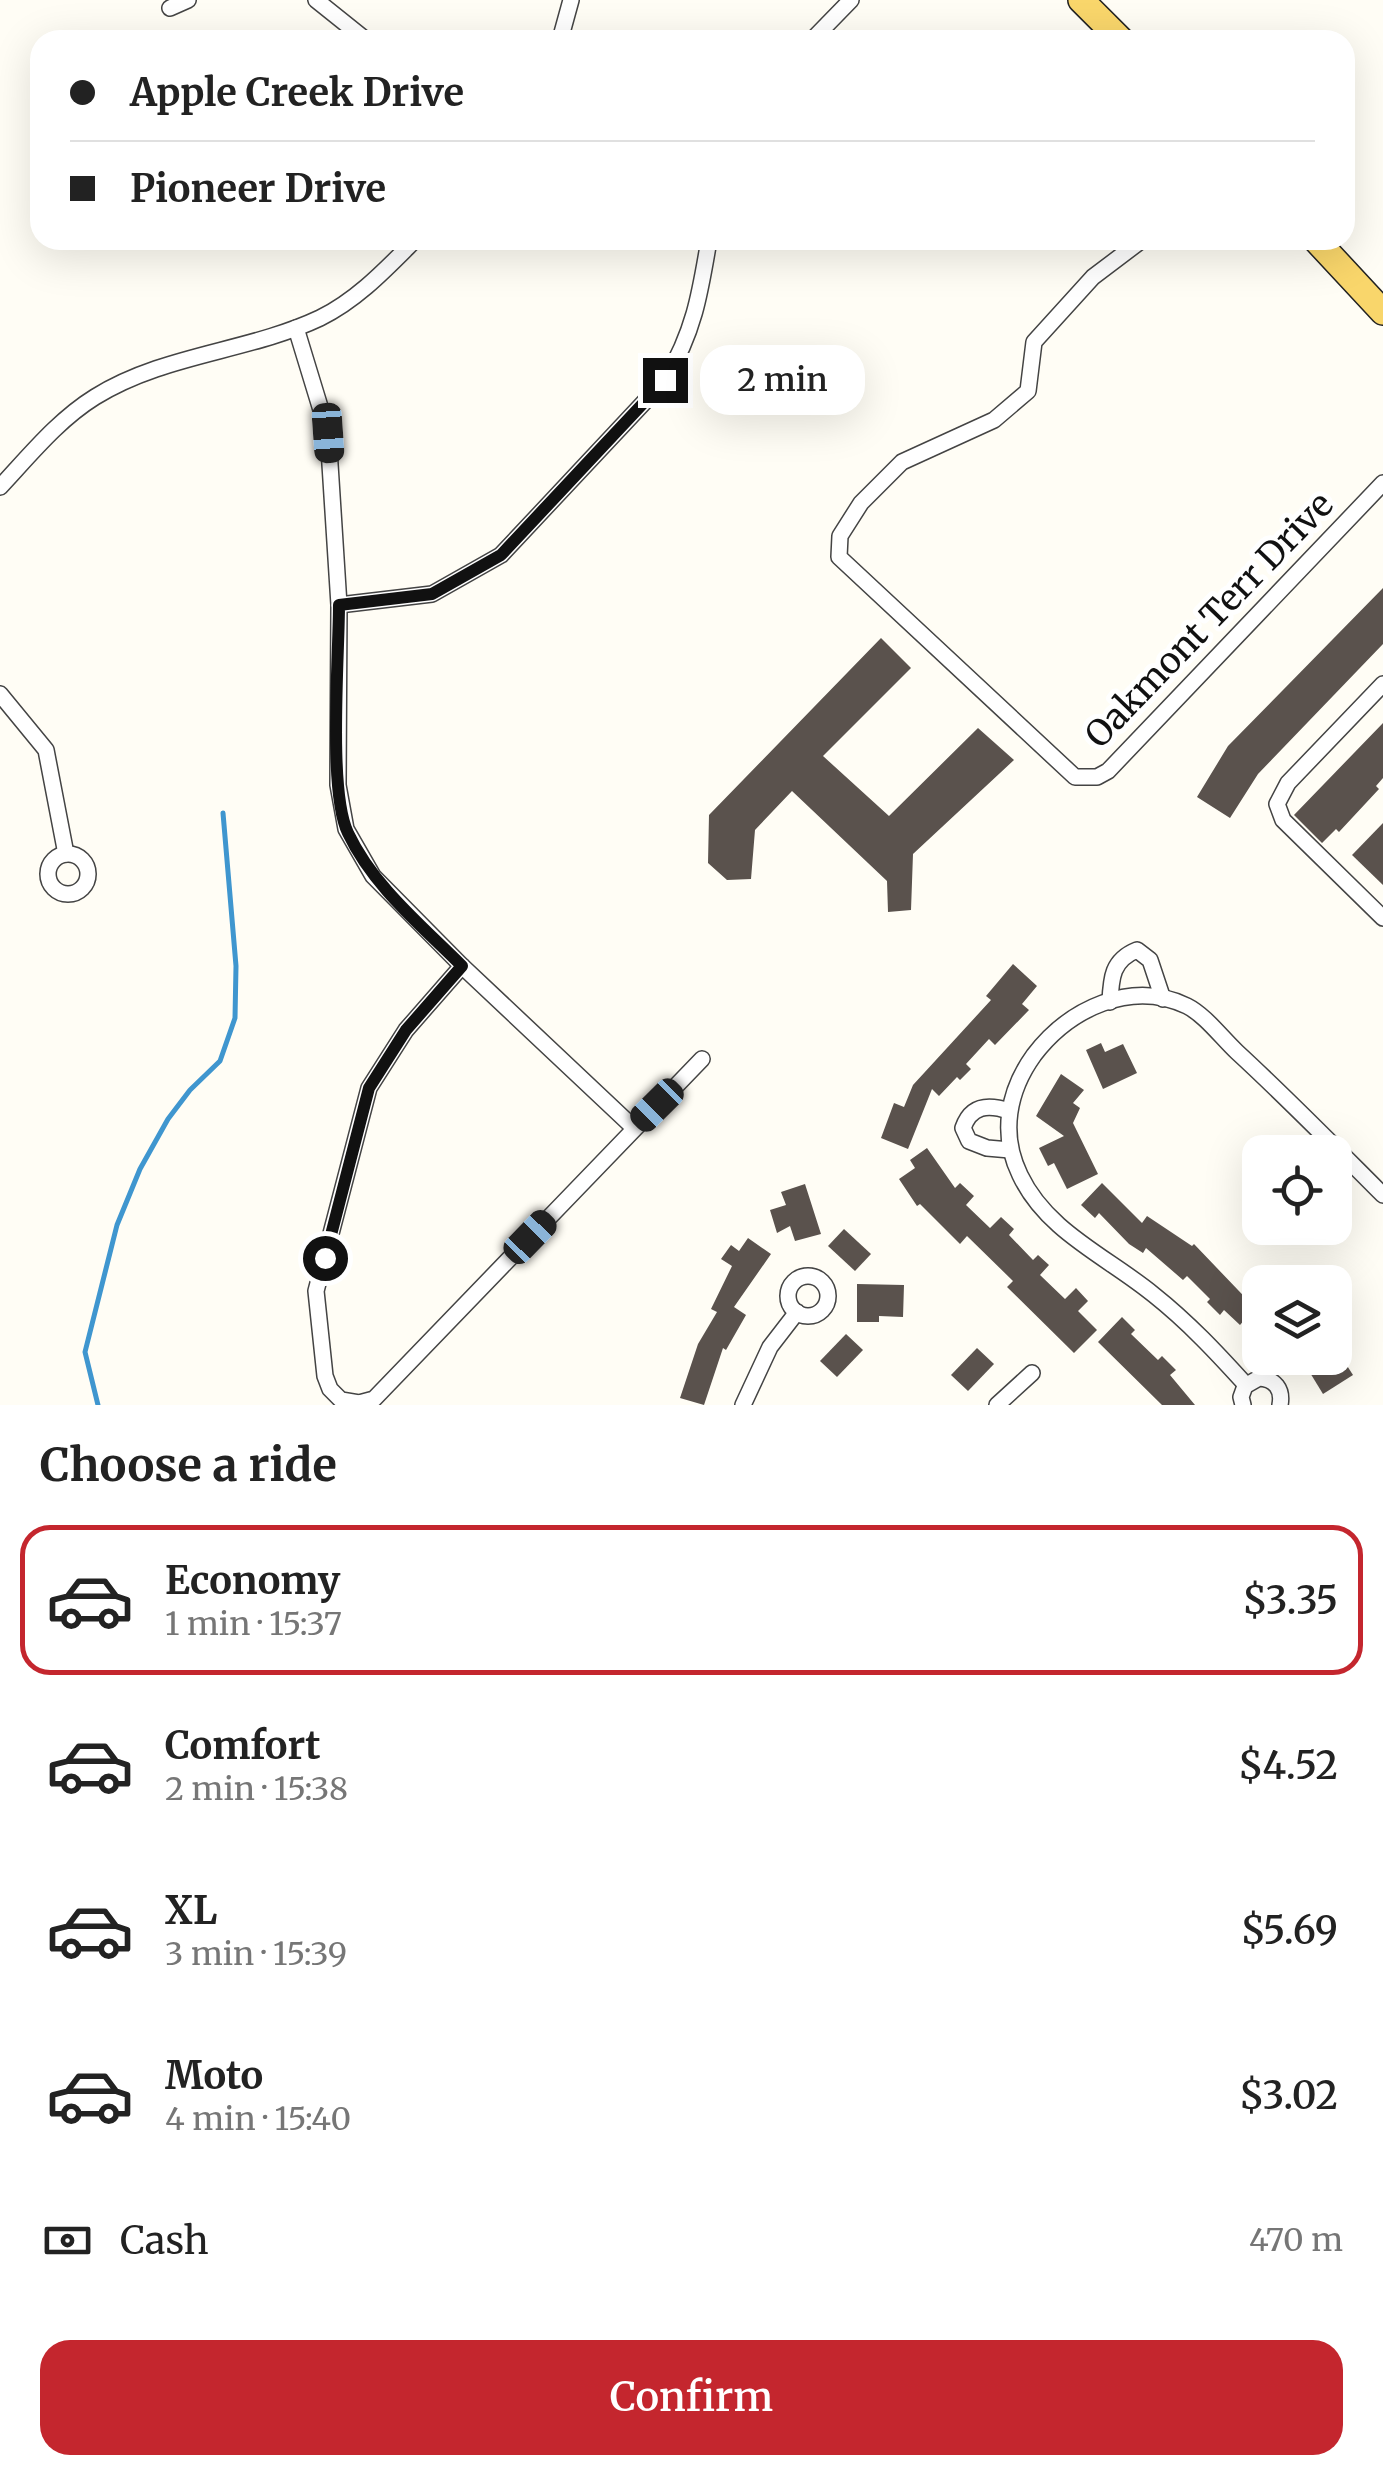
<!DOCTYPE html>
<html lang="en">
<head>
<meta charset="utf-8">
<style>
	:root { --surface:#fff; --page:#f2f2f2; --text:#222; --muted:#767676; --line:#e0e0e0; --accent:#c4262e }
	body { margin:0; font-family:Merriweather,serif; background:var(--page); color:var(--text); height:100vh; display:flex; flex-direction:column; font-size:38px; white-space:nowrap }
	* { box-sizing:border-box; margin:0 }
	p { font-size:32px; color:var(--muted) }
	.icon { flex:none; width:55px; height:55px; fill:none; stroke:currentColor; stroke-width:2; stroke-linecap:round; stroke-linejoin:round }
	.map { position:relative; height:1405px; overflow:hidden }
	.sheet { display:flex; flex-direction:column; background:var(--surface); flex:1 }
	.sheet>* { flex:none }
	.top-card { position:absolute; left:30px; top:30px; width:1325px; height:220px; border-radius:30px; box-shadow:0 10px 40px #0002; display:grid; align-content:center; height:220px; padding:0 40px; background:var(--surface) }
	.controls { position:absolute; left:1242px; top:1135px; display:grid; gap:20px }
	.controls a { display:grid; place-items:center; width:110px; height:110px; border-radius:20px; background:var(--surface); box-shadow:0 10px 40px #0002; font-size:50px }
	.end { position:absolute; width:45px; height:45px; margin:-22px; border:12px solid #111; background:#fff; box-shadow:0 0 0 5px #fff }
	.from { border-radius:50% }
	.bubble { position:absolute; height:70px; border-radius:30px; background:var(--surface); box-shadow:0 10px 40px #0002; font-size:32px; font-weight:600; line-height:70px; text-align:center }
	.car { position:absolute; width:30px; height:60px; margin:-30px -15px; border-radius:12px; box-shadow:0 0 8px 2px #0007; background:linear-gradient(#222 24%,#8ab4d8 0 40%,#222 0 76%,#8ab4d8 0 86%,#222 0) }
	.top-card b { display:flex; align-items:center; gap:35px; height:95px; font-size:38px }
	.top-card b+b { border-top:2px solid var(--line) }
	.top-card i { width:25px; height:25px; background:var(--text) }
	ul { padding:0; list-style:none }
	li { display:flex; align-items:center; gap:30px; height:150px; margin:0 20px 15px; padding:0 20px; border:5px solid transparent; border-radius:30px }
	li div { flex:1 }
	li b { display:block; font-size:38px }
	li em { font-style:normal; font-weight:600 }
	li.active { border-color:var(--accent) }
	li>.icon { width:90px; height:90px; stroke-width:1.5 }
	h2 { padding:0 40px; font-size:45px; line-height:120px }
	.pay { display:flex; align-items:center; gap:25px; height:110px; padding:0 40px; font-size:38px }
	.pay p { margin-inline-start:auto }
	.cta { display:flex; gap:20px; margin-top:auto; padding:20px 40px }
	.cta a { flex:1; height:115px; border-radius:30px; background:var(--accent); color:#fff; font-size:40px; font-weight:600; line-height:115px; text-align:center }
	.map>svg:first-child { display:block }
</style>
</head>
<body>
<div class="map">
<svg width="1383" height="1405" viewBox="0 0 1383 1405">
	<rect width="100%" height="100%" fill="#fffdf5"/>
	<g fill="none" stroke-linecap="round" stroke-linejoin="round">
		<path stroke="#3f96cf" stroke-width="5" d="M98 1405 85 1352 117 1225 140 1169 168 1119 190 1090 220 1061 235 1018 236 966 223 813"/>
	</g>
	<g fill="#5a524d">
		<path d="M1383 588V644L1258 774 1230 818 1197 797 1228 746Z"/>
		<path d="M881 638 911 668 823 756 889 816 978 728 1014 760 913 854 911 910 888 912 887 881 792 791 755 830 751 879 727 880 708 863 709 815Z"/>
		<path d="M1383 723V778L1376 786 1379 789 1339 832 1336 829 1322 843 1294 815Z"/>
		<path d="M1383 823V885L1352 855Z"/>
		<path d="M1013 964 1037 986 1022 1004 1029 1010 995 1045 989 1039 966 1064 971 1069 960 1080 957 1077 939 1096 932 1089 908 1149 881 1138 894 1103 904 1107 913 1085 991 1000 986 996Z"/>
		<path d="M1101 1043 1105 1052 1123 1044 1137 1073 1103 1089 1086 1050Z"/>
		<path d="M1061 1074 1084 1090 1073 1103 1080 1108 1073 1123 1098 1174 1067 1189 1054 1163 1048 1166 1039 1148 1064 1136 1036 1116Z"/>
		<path d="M927 1148 955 1188 960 1183 974 1196 966 1205 990 1228 1001 1217 1014 1229 1009 1235 1033 1260 1038 1255 1049 1265 1040 1275 1065 1299 1076 1288 1088 1301 1078 1311 1097 1330 1074 1353 1007 1287 1013 1281 967 1236 960 1244 920 1204 917 1206 899 1179 915 1168 910 1160Z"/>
		<path d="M1102 1183 1142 1223 1147 1216 1192 1246 1194 1244 1260 1313V1332L1246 1318 1240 1325 1224 1310 1220 1315 1207 1302 1210 1299 1187 1276 1183 1280 1146 1248 1143 1253 1129 1244 1099 1213 1095 1218 1081 1205Z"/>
		<path d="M805 1184 821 1234 795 1241 790 1226 777 1233 770 1210 786 1205 781 1192Z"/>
		<path d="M844 1229 871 1254 855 1271 828 1246Z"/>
		<path d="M748 1238 771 1254 734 1307 746 1315 726 1350 723 1348 704 1405 680 1398 698 1344 717 1312 711 1309 732 1266 721 1259 731 1245 739 1251Z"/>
		<path d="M857 1284 904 1285 903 1317 879 1316V1322H857Z"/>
		<path d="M1122 1317 1135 1330 1131 1334 1158 1360 1162 1356 1176 1370 1170 1375 1195 1405H1162L1098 1342Z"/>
		<path d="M846 1334 863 1350 837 1377 820 1361Z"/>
		<path d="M977 1348 994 1364 968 1391 951 1375Z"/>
		<path d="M1301 1358H1342L1353 1375 1323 1394Z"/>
	</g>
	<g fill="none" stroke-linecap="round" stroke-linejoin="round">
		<g stroke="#444" stroke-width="18">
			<g id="street">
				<path d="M316 0 366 40"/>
				<path d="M170 8 188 0"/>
				<path d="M560 40 571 0"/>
				<path d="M812 40 851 0"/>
				<path d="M1142 240 1093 277 1034 342 1028 391 994 420 902 462 861 503 840 536 839 557 1075 777H1097L1108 771 1383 483"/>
				<path d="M296 328 328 433 339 605 338 785 346 829 373 876 462 966 634 1128"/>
				<path d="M0 487C30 455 58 420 95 397 164 354 248 352 320 318 357 300 386 269 415 240"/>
				<path d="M339 605 432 594 501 555 665 380C694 332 700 294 709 240"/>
				<path d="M1383 684 1288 783 1277 804 1283 820 1383 918"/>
				<path d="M0 694 46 750 66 854"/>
				<circle cx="68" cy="874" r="20"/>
				<path d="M462 966 406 1030 369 1088 316 1291 325 1376 330 1389 341 1400 359 1403 374 1399 702 1059"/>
				<path d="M1110 1002C1111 978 1112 960 1137 950L1150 960 1163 999"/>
				<path d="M1009 1111C988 1104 971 1105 963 1128L969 1141 987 1148 1010 1150"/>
				<circle cx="808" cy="1296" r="20"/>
				<path d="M1246 1385C1217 1353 1188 1322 1154 1295 1108 1257 1047 1232 1020 1175 1000 1134 1008 1091 1034 1055 1069 1009 1131 979 1187 1006 1205 1015 1222 1038 1237 1052 1287 1098 1335 1147 1383 1195"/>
				<path d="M743 1405 770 1347 797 1312"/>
				<path d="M997 1405 1032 1373"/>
				<path d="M1243 1405 1241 1397 1245 1386 1259 1378C1275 1379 1283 1389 1280 1405"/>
			</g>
		</g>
		<g stroke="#222" stroke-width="28">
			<g id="primary">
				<path d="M1081 0 1121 40"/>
				<path d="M1316 240 1383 312"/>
			</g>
		</g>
		<use href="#street" stroke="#fff" stroke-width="15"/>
		<use href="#primary" stroke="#f9d66b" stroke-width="25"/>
	</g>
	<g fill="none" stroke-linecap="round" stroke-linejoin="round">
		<path stroke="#111" stroke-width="12" d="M325 1258 369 1088 406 1030 462 966C421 925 373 886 348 833 328 792 339 656 339 605L432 594 501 555 665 380"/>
	</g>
	<g text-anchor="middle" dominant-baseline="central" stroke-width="10" stroke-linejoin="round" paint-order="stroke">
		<g font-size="35" fill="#111" stroke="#fff">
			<text transform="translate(1209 620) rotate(-46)">Oakmont Terr Drive</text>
		</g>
	</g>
</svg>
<div class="controls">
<a><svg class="icon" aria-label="locate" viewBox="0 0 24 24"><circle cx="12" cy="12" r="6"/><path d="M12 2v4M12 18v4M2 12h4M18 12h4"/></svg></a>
<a><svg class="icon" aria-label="layers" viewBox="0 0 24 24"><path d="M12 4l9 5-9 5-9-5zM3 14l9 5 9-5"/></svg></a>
</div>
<i class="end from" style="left:325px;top:1258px"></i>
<i class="end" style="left:665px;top:380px"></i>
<div class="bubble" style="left:700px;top:345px;width:165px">2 min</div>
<i class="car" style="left:328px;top:433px;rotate:176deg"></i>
<i class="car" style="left:657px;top:1105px;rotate:225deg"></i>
<i class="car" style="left:530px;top:1237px;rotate:44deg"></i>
<div class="top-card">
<b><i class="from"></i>Apple Creek Drive</b>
<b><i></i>Pioneer Drive</b>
</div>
</div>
<section class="sheet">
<h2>Choose a ride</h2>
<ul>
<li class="active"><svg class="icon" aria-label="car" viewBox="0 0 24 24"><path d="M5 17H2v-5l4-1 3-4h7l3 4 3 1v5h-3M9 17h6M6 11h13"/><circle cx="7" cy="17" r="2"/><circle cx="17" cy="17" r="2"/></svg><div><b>Economy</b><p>1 min · 15:37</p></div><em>$3.35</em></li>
<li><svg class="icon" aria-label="car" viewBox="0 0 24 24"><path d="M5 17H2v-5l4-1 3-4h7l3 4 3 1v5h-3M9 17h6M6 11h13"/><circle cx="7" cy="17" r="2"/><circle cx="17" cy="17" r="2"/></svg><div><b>Comfort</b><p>2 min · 15:38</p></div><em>$4.52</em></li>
<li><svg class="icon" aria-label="car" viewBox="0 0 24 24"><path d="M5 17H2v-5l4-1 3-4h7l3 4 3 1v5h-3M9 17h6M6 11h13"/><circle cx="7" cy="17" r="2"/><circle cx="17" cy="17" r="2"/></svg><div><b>XL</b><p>3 min · 15:39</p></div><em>$5.69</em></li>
<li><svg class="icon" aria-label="car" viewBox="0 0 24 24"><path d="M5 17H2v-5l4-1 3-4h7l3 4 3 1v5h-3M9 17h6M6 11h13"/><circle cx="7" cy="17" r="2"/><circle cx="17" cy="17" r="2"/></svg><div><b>Moto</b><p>4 min · 15:40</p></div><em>$3.02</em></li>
</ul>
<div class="pay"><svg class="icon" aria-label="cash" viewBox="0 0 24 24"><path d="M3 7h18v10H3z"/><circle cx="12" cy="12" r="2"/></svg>Cash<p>470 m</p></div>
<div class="cta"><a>Confirm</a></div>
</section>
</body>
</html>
